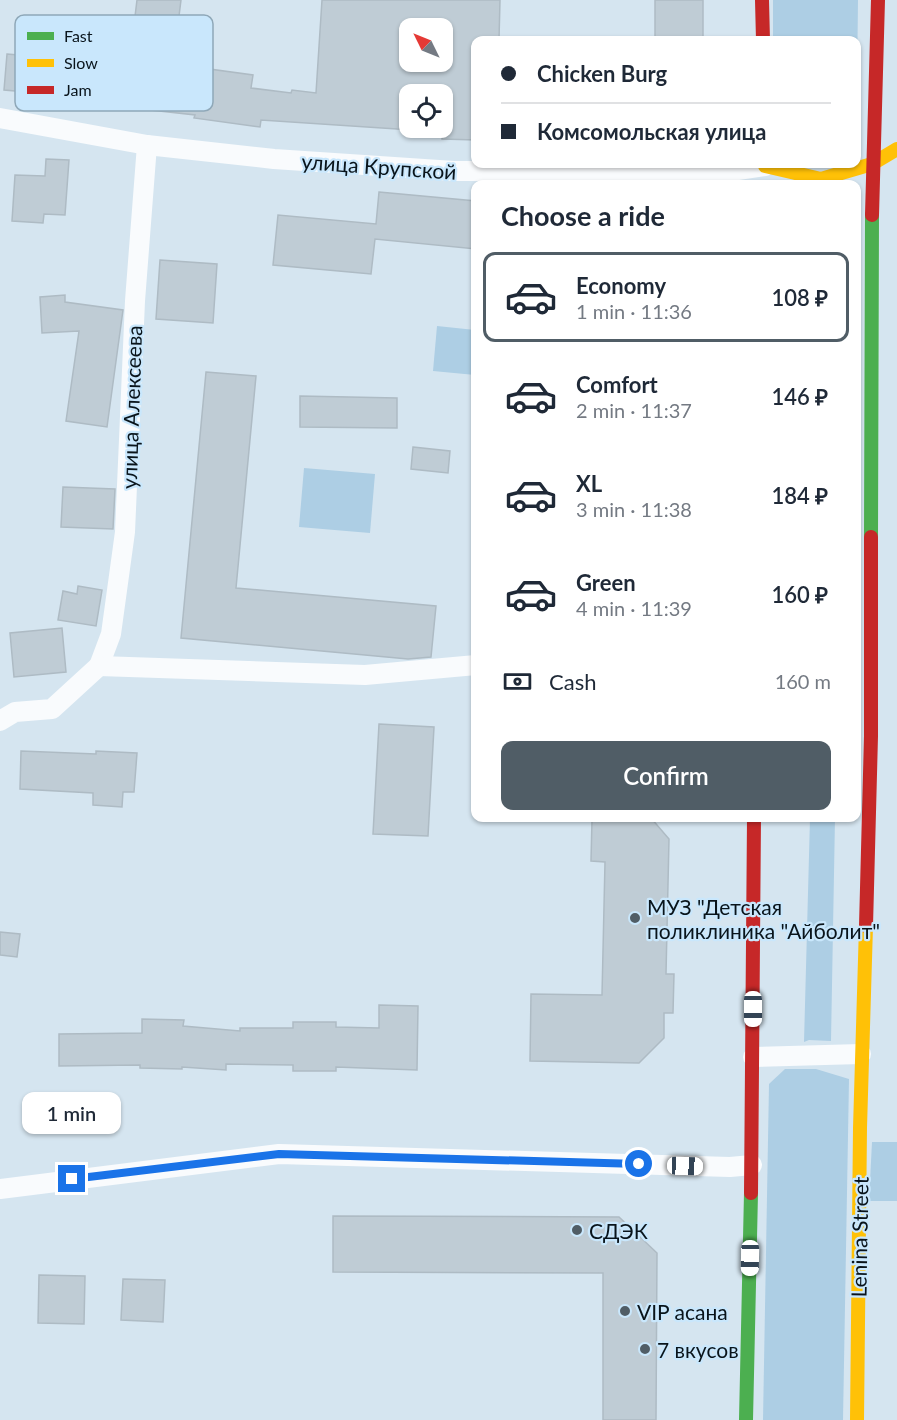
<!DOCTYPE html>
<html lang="en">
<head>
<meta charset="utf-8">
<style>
	:root { --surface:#fff; --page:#f2f2f3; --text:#1f2937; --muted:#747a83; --line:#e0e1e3; --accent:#505d66 }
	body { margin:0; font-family:Lato,sans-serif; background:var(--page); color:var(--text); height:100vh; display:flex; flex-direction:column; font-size:22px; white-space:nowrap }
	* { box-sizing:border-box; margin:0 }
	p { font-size:20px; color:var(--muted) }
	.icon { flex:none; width:33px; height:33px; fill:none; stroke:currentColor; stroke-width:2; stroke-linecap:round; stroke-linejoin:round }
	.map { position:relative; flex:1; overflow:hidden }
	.panel { position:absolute; left:471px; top:180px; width:390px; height:642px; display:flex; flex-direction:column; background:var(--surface); border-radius:12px; box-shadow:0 2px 4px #0004 }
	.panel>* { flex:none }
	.banner { position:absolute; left:471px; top:36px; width:390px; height:132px; border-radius:12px; box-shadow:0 2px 4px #0004; display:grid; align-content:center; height:132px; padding:0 30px; background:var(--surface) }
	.needle { width:39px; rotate:313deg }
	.fabs { position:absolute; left:399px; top:18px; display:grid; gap:12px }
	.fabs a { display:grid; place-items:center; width:54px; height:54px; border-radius:12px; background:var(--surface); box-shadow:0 2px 4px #0004; font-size:30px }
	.end { position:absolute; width:27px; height:27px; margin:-14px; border:8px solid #1a73e8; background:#fff; box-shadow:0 0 0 3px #fff }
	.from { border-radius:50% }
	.bubble { position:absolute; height:42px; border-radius:12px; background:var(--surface); box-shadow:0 2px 4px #0004; font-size:20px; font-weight:600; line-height:42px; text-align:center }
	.car { position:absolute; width:18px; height:36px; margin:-18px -9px; border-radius:8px; box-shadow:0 0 4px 2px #0007; background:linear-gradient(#fff 24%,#345 0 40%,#fff 0 76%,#345 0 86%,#fff 0) }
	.banner b { display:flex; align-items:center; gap:21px; height:57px; font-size:22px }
	.banner b+b { border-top:2px solid var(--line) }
	.banner i { width:15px; height:15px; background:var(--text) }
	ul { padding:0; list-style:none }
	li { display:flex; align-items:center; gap:18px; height:90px; margin:0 12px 9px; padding:0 18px; border:3px solid transparent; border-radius:12px }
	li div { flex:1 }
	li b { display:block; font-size:22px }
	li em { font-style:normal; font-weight:600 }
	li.current { border-color:var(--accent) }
	li>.icon { width:54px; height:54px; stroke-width:1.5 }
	h2 { padding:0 30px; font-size:27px; line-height:72px }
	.pay { display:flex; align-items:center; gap:15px; height:66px; padding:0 30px; font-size:22px }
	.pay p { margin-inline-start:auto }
	.button { display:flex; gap:12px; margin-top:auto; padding:12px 30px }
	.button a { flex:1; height:69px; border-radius:12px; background:var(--accent); color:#fff; font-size:24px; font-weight:600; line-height:69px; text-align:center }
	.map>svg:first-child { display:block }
</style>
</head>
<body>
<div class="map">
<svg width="897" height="1420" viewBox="0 0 897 1420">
	<rect width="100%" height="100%" fill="#d5e5f0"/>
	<g fill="#adcee4">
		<path d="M773 0H858L857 86 856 40H773Z"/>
		<path d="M437 326 475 330V375L433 371Z"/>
		<path d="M304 468 375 474 370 533 299 527Z"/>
		<path d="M810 818H835L831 1041 809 1040 804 1042Z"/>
		<path d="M785 1069H816L849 1079 843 1420H763L769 1084Z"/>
		<path d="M872 1142H897V1201H869Z"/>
	</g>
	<g fill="#bfccd5" stroke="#aebbc4" stroke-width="1.5" fill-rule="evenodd">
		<path d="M137 0H181L173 64 253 75 251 88 291 93 292 90 316 93 322 0H500L499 40H476V140L442 139V130L397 129 261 120 260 127 194 118 195 115 124 107ZM410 28H442V62H410ZM410 94H442V128H410Z"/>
		<rect x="655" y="0" width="48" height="40"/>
		<path d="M7 54 75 60 73 96 4 90Z"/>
		<path d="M46 159 69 160 65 215 44 214 43 223 12 221 15 175 45 176Z"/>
		<path d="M379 192 476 201V249L375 239 371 274 273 265 278 215 376 224Z"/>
		<path d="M160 260 217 264 213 323 156 319Z"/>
		<path d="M65 295V302L123 310 107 427 66 421 79 331 42 333 40 297Z"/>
		<path d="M206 372 256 376 236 588 436 606 431 657 408 659 181 638Z"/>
		<path d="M300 396 397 398V428L300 427Z"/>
		<path d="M413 447 450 451 448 473 411 469Z"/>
		<path d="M63 487 115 489 113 529 61 527Z"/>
		<path d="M78 586 102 590 96 626 58 620 63 591 77 594Z"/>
		<path d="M62 628 66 672 14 677 10 633Z"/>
		<path d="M379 724 434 727 428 836 373 834Z"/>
		<path d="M21 751 96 754V751L137 753 134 792H123L122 807 93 805V793L20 789Z"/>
		<path d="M629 818H651L669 839 666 974H674L673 1013H664V1038L639 1063 530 1061 531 994 602 995 605 862 591 861 592 820 629 821Z"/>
		<path d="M0 932 20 934 17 957 0 955Z"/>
		<path d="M379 1005 418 1006 417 1070 336 1067V1071H293V1065L226 1064V1070L182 1067V1069L140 1068V1065L59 1066V1034L142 1033V1019L184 1020 183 1026 240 1031V1028H293V1022H336V1027L379 1028Z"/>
		<path d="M333 1216 619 1217 657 1253 656 1420H603V1273L333 1272Z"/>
		<path d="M39 1275 85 1276 84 1324 38 1323Z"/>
		<path d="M123 1279 165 1280 163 1322 121 1320Z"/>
	</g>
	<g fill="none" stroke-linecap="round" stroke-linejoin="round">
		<g stroke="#f9fbfd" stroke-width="20">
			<path d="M0 118 147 145 274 159 454 171H731L765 166"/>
			<path d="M147 145 135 301 125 532 111 634 99 666 365 675 476 665"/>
			<path d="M0 721 15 712 52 709 99 666"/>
			<path d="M753 1057 861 1054"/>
			<path d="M0 1189 279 1154 730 1167 752 1165"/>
		</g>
		<g stroke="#4caf50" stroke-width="14">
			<path d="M871 537 872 215"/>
			<path d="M746 1420 751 1193"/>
		</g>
		<g stroke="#ffc107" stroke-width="14">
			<path d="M765 166 821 179 872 164 897 149"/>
			<path d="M857 1420 860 1128 866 926"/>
		</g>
		<g stroke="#c62828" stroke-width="14">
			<path d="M762 0 763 40"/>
			<path d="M872 215 878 0"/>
			<path d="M866 926 871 736V537"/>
			<path d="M751 1193 754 818"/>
		</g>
	</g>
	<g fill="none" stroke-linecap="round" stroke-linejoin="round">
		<path stroke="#1a73e8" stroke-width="8" d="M72 1179 279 1154 639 1164"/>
	</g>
	<g fill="#505d66" stroke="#c9e7fc" stroke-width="2">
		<circle cx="635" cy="918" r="6"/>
		<circle cx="577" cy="1230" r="6"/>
		<circle cx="625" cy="1311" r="6"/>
		<circle cx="645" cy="1349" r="6"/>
	</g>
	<g text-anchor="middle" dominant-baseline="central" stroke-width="4.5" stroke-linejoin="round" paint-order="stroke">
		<g font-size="21" fill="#09141b" stroke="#c9e7fc">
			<text transform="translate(379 166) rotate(4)">улица Крупской</text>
			<text transform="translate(131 407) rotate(-88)">улица Алексеева</text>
			<text transform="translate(859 1237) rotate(-89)">Lenina Street</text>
		</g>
		<g font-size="21" fill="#09141b" stroke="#c9e7fc" text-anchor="start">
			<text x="647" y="906">МУЗ "Детская<tspan x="647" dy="24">поликлиника "Айболит"</tspan></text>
			<text x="589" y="1230">СДЭК</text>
			<text x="637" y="1311">VIP асана</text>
			<text x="657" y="1349">7 вкусов</text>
		</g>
	</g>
	<rect x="15" y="15" width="198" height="96" rx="9" fill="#c9e7fc" stroke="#8fa8b8" stroke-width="1.5"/>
	<rect x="27" y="32" width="27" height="8" fill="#4caf50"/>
	<rect x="27" y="59" width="27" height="8" fill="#ffc107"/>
	<rect x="27" y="86" width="27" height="8" fill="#c62828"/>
	<g font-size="16" fill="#09141b">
		<text x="64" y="42">Fast</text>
		<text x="64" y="69">Slow</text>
		<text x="64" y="96">Jam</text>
	</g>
</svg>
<div class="fabs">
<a><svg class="needle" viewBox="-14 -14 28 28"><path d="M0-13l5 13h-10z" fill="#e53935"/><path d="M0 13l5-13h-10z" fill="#747a83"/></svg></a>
<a><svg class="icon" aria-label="locate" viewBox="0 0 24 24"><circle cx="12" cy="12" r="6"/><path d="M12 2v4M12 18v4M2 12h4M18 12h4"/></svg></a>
</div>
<i class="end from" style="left:639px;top:1164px"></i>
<i class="end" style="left:72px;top:1179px"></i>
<div class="bubble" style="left:22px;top:1092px;width:99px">1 min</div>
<i class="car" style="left:753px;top:1009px;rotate:180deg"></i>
<i class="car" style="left:685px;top:1166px;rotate:92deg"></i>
<i class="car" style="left:750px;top:1258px;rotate:181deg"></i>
<div class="banner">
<b><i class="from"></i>Chicken Burg</b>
<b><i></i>Комсомольская улица</b>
</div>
<section class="panel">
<h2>Choose a ride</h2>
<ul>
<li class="current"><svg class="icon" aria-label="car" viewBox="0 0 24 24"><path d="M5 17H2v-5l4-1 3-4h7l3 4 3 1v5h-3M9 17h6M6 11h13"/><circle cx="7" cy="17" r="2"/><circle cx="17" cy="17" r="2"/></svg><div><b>Economy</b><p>1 min · 11:36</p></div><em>108 ₽</em></li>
<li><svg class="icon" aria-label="car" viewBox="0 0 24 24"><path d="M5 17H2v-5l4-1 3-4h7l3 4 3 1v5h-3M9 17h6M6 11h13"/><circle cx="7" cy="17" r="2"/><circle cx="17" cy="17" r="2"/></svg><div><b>Comfort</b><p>2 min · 11:37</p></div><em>146 ₽</em></li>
<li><svg class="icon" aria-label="car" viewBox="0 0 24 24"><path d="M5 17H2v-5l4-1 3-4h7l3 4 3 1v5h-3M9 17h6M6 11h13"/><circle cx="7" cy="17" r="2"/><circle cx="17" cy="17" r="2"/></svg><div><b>XL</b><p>3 min · 11:38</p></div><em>184 ₽</em></li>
<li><svg class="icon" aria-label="car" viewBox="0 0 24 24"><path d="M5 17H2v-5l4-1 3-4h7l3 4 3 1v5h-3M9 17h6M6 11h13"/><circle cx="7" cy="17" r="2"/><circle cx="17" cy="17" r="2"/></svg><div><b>Green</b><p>4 min · 11:39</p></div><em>160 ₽</em></li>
</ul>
<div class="pay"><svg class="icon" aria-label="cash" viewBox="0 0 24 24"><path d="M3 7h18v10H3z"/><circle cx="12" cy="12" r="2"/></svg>Cash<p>160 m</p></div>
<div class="button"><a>Confirm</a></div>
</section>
</div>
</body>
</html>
